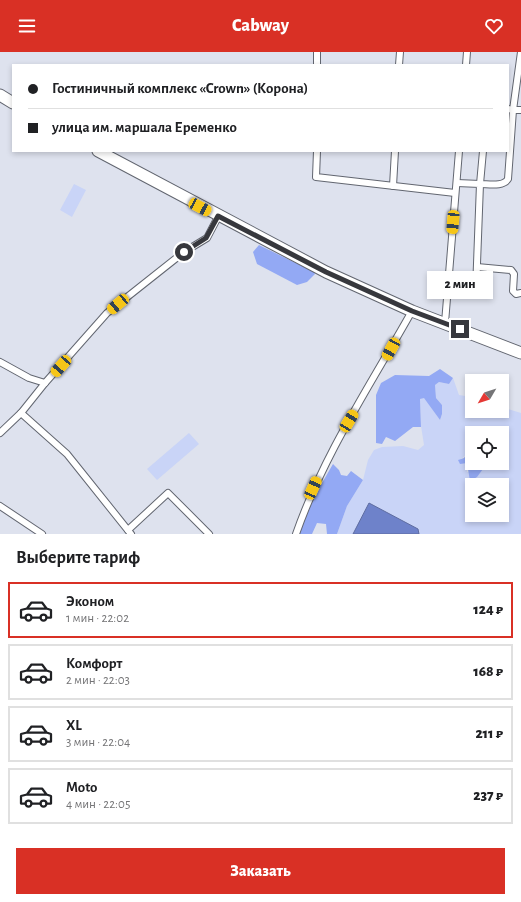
<!DOCTYPE html>
<html lang="ru">
<head>
<meta charset="utf-8">
<style>
	:root { --surface:#fff; --page:#f2f2f2; --text:#202124; --muted:#757577; --line:#e0e0e0; --accent:#d93025 }
	body { margin:0; font-family:"Alegreya Sans",sans-serif; background:var(--page); color:var(--text); height:100vh; display:flex; flex-direction:column; font-size:15px; white-space:nowrap }
	* { box-sizing:border-box; margin:0 }
	p { font-size:13px; color:var(--muted) }
	.icon { flex:none; width:22px; height:22px; fill:none; stroke:currentColor; stroke-width:2; stroke-linecap:round; stroke-linejoin:round }
	.map { position:relative; height:482px; overflow:hidden }
	.details { display:flex; flex-direction:column; background:var(--surface); flex:1 }
	.details>* { flex:none }
	.banner { position:absolute; left:12px; top:12px; width:497px; height:88px; border-radius:0px; box-shadow:0 2px 6px #0003; display:grid; align-content:center; height:88px; padding:0 16px; background:var(--surface) }
	.needle { width:26px; rotate:231deg }
	.fabs { position:absolute; left:465px; top:322px; display:grid; gap:8px }
	.fabs a { display:grid; place-items:center; width:44px; height:44px; border-radius:0px; background:var(--surface); box-shadow:0 2px 6px #0003; font-size:20px }
	.end { position:absolute; width:18px; height:18px; margin:-9px; border:5px solid #37383d; background:#fff; box-shadow:0 0 0 2px #fff }
	.from { border-radius:50% }
	.bubble { position:absolute; height:28px; border-radius:0px; background:var(--surface); box-shadow:0 2px 6px #0003; font-size:13px; font-weight:800; line-height:28px; text-align:center }
	.car { position:absolute; width:12px; height:24px; margin:-12px -6px; border-radius:5px; box-shadow:0 0 3px 1px #0007; background:linear-gradient(#f5c518 24%,#345 0 40%,#f5c518 0 76%,#345 0 86%,#f5c518 0) }
	.banner b { display:flex; align-items:center; gap:14px; height:38px; font-size:15px }
	.banner b+b { border-top:1px solid var(--line) }
	.banner i { width:10px; height:10px; background:var(--text) }
	ul { padding:0; list-style:none }
	li { display:flex; align-items:center; gap:12px; height:56px; margin:0 8px 6px; padding:0 8px; border:2px solid var(--line); border-radius:0px }
	li div { flex:1 }
	li b { display:block; font-size:15px }
	li em { font-style:normal; font-weight:800 }
	li.selected { border-color:var(--accent) }
	li>.icon { width:36px; height:36px; stroke-width:1.5 }
	h2 { padding:0 16px; font-size:18px; line-height:48px }
	.cta { display:flex; gap:8px; margin-top:auto; padding:8px 16px }
	.cta a { flex:1; height:46px; border-radius:0px; background:var(--accent); color:#fff; font-size:16px; font-weight:800; line-height:46px; text-align:center }
	header { display:flex; justify-content:space-between; align-items:center; height:52px; padding:0 16px; background:var(--accent); color:#fff; font-size:18px; font-weight:800 }
	.map>svg:first-child { display:block }
</style>
</head>
<body>
<header><svg class="icon" aria-label="menu" viewBox="0 0 24 24"><path d="M4 6h16M4 12h16M4 18h16"/></svg>Cabway<svg class="icon" aria-label="heart" viewBox="0 0 24 24"><path d="M12 20l-8-8c-3-5 5-10 8-4 3-6 11-1 8 4z"/></svg></header>
<div class="map">
<svg width="521" height="482" viewBox="0 0 521 482">
	<rect width="100%" height="100%" fill="#dee2ee"/>
	<g fill="#c9d4f7" fill-rule="evenodd">
		<path d="M74 132 86 138 72 165 60 158Z"/>
		<path d="M453 326 459 343 472 345V359H502V355L521 361V482H337L347 454 363 428 368 408 374 398 382 395 403 394 418 398 424 393 421 374 420 347 424 345 440 368 442 362V353L436 346 435 333 439 330 449 332ZM472 381H502V411H480L483 417 467 420V411L459 408C469 404 472 391 472 381ZM472 433H502V463H472Z"/>
		<path d="M189 381 199 392 157 428 147 417Z"/>
	</g>
	<g fill="#93a9f4">
		<path d="M259 193 314 220 315 222 307 230 297 233 257 212 253 200Z"/>
		<path d="M440 317 453 326 449 332 439 330 435 333 436 346 442 353V362L440 368 424 346 420 347 421 375H413L395 389 386 385 382 392 376 391V343L381 331 395 323 429 324Z"/>
		<path d="M472 386V411H480L483 417 477 425 470 429 467 411 460 412 458 408 464 406 468 400 466 391Z"/>
		<path d="M333 412 339 418 341 423 347 424 351 419 363 428 347 454 337 482H327L326 472 317 471 312 482H299L315 443Z"/>
	</g>
	<path fill="#6e82ca" stroke="#5e6ca0" d="M369 451 418 477 419 482H353Z"/>
	<g fill="none" stroke-linecap="round" stroke-linejoin="round">
		<g stroke="#626670" stroke-width="8">
			<g id="street">
				<path d="M521 0 513 58H521"/>
				<path d="M317 13V0"/>
				<path d="M399 13 400 0"/>
				<path d="M466 13 467 0"/>
				<path d="M317 99 316 125 455 141"/>
				<path d="M483 99 480 132C489 132 503 135 508 127L513 58 508 57"/>
				<path d="M457 131 480 132 476 238"/>
				<path d="M393 134 395 99"/>
				<path d="M477 215 511 218 514 222 513 239 516 242 521 241"/>
				<path d="M445 271 459 99"/>
				<path d="M0 310 29 326 45 331"/>
				<path d="M21 361 67 402 131 482"/>
				<path d="M0 381 21 361 45 331 107 261 184 200 207 186 218 165"/>
				<path d="M0 454 42 482"/>
				<path d="M128 478 168 441 209 482"/>
				<path d="M296 482C324 402 371 332 412 259"/>
			</g>
		</g>
		<g stroke="#626670" stroke-width="13">
			<g id="highway">
				<path d="M0 43 13 51"/>
				<path d="M98 99 326 220 412 259 521 301"/>
			</g>
		</g>
		<use href="#street" stroke="#fff" stroke-width="6"/>
		<use href="#highway" stroke="#fff" stroke-width="11"/>
	</g>
	<g fill="none" stroke-linecap="round" stroke-linejoin="round">
		<path stroke="#37383d" stroke-width="5" d="M184 200 206 186 218 164 326 220 412 259 460 277"/>
	</g>
</svg>
<div class="fabs">
<a><svg class="needle" viewBox="-14 -14 28 28"><path d="M0-13l5 13h-10z" fill="#e53935"/><path d="M0 13l5-13h-10z" fill="#757577"/></svg></a>
<a><svg class="icon" aria-label="locate" viewBox="0 0 24 24"><circle cx="12" cy="12" r="6"/><path d="M12 2v4M12 18v4M2 12h4M18 12h4"/></svg></a>
<a><svg class="icon" aria-label="layers" viewBox="0 0 24 24"><path d="M12 4l9 5-9 5-9-5zM3 14l9 5 9-5"/></svg></a>
</div>
<i class="end from" style="left:184px;top:200px"></i>
<i class="end" style="left:460px;top:277px"></i>
<div class="bubble" style="left:427px;top:219px;width:66px">2 мин</div>
<i class="car" style="left:200px;top:155px;rotate:118deg"></i>
<i class="car" style="left:453px;top:170px;rotate:185deg"></i>
<i class="car" style="left:118px;top:252px;rotate:230deg"></i>
<i class="car" style="left:391px;top:297px;rotate:209deg"></i>
<i class="car" style="left:61px;top:314px;rotate:221deg"></i>
<i class="car" style="left:349px;top:369px;rotate:31deg"></i>
<i class="car" style="left:313px;top:436px;rotate:24deg"></i>
<div class="banner">
<b><i class="from"></i>Гостиничный комплекс «Crown» (Корона)</b>
<b><i></i>улица им. маршала Еременко</b>
</div>
</div>
<section class="details">
<h2>Выберите тариф</h2>
<ul>
<li class="selected"><svg class="icon" aria-label="car" viewBox="0 0 24 24"><path d="M5 17H2v-5l4-1 3-4h7l3 4 3 1v5h-3M9 17h6M6 11h13"/><circle cx="7" cy="17" r="2"/><circle cx="17" cy="17" r="2"/></svg><div><b>Эконом</b><p>1 мин · 22:02</p></div><em>124 ₽</em></li>
<li><svg class="icon" aria-label="car" viewBox="0 0 24 24"><path d="M5 17H2v-5l4-1 3-4h7l3 4 3 1v5h-3M9 17h6M6 11h13"/><circle cx="7" cy="17" r="2"/><circle cx="17" cy="17" r="2"/></svg><div><b>Комфорт</b><p>2 мин · 22:03</p></div><em>168 ₽</em></li>
<li><svg class="icon" aria-label="car" viewBox="0 0 24 24"><path d="M5 17H2v-5l4-1 3-4h7l3 4 3 1v5h-3M9 17h6M6 11h13"/><circle cx="7" cy="17" r="2"/><circle cx="17" cy="17" r="2"/></svg><div><b>XL</b><p>3 мин · 22:04</p></div><em>211 ₽</em></li>
<li><svg class="icon" aria-label="car" viewBox="0 0 24 24"><path d="M5 17H2v-5l4-1 3-4h7l3 4 3 1v5h-3M9 17h6M6 11h13"/><circle cx="7" cy="17" r="2"/><circle cx="17" cy="17" r="2"/></svg><div><b>Moto</b><p>4 мин · 22:05</p></div><em>237 ₽</em></li>
</ul>
<div class="cta"><a>Заказать</a></div>
</section>
</body>
</html>
